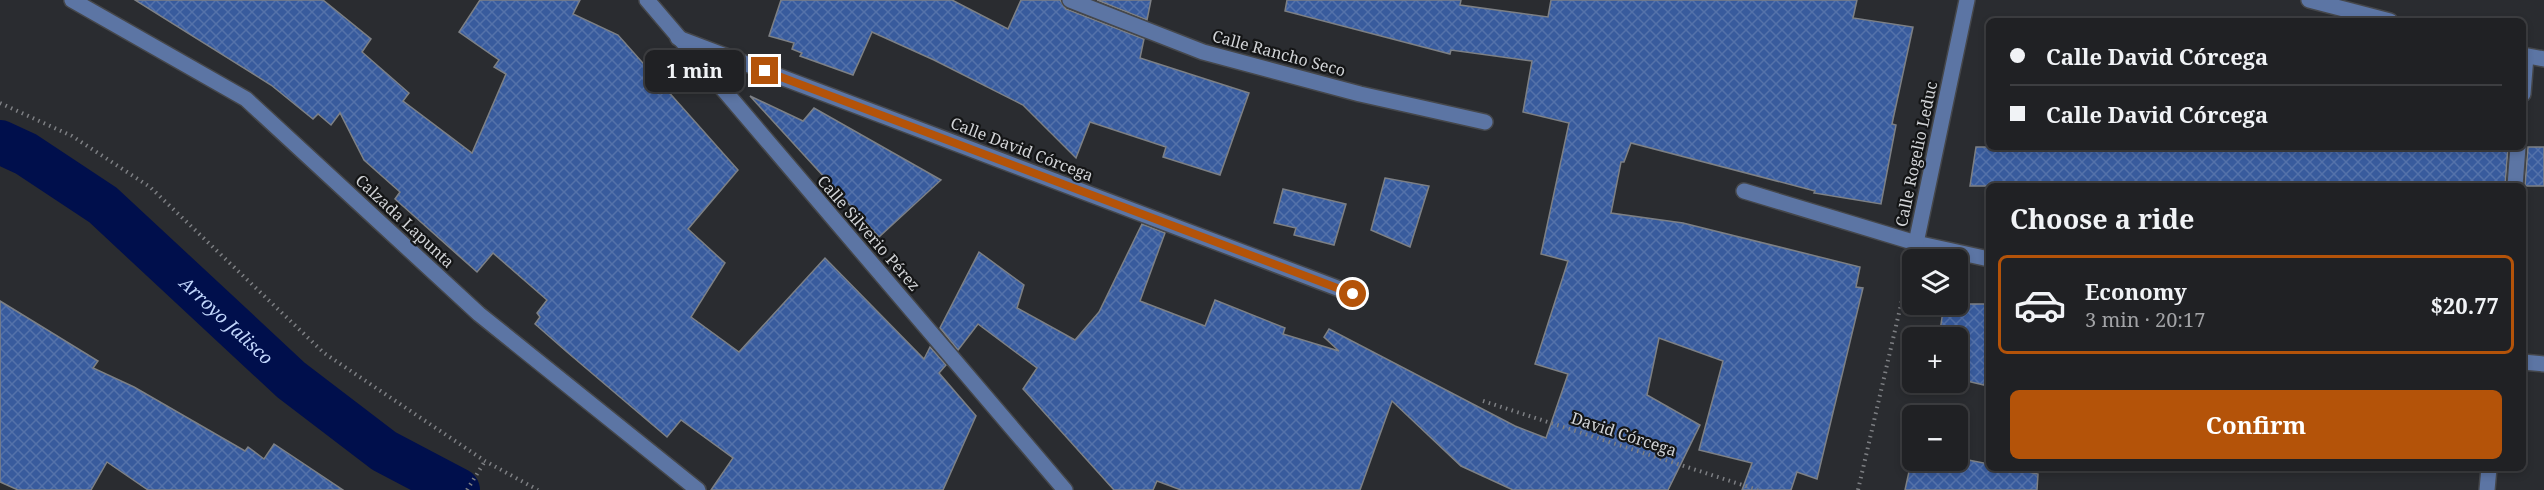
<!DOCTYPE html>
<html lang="en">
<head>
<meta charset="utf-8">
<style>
	:root { --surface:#202124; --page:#28292c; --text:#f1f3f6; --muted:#a2a3a6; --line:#3d3e41; --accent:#b45309 }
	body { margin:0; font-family:"Noto Serif",serif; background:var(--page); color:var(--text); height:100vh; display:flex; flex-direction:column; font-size:22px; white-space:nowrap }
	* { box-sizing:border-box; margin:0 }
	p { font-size:20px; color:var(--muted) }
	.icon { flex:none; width:33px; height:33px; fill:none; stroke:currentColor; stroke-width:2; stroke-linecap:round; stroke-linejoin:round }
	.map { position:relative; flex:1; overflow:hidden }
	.side { position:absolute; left:1986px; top:183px; width:540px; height:288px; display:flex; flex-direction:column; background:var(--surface); border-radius:9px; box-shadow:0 3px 9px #0003,0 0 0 2px var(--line) }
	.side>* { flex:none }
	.top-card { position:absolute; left:1986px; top:18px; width:540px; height:132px; border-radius:9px; box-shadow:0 3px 9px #0003,0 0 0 2px var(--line); display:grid; align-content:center; height:132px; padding:0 24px; background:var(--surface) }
	.fabs { position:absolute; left:1902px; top:249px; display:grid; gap:12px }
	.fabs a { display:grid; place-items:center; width:66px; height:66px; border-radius:9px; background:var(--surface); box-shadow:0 3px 9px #0003,0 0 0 2px var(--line); font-size:30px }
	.end { position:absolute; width:27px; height:27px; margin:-14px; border:8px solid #b45309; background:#fff; box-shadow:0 0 0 3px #fff }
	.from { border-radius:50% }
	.bubble { position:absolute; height:42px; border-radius:9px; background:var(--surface); box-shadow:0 3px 9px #0003,0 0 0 2px var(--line); font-size:20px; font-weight:700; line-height:42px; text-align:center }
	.top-card b { display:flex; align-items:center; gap:21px; height:57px; font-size:22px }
	.top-card b+b { border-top:2px solid var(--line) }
	.top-card i { width:15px; height:15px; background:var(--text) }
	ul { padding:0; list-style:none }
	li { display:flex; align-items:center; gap:18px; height:99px; margin:0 12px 9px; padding:0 12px; border:3px solid transparent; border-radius:9px }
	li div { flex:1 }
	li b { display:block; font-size:22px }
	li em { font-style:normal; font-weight:700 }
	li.active { border-color:var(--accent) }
	li>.icon { width:54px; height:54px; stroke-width:1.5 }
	h2 { padding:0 24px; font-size:27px; line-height:72px }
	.primary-button { display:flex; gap:12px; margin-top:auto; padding:12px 24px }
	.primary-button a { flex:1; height:69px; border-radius:9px; background:var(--accent); color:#fff; font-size:24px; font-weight:700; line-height:69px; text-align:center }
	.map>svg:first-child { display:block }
</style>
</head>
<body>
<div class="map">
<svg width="2544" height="490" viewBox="0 0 2544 490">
	<defs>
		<pattern id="building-cross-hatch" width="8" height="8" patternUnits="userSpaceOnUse" patternTransform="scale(1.5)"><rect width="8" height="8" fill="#385b9d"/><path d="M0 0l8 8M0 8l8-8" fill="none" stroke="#5472aa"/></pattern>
	</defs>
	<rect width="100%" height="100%" fill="#2a2c30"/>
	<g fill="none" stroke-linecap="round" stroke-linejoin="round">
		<path stroke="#000f4c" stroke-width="44" id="s1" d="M0 142 26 154 103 205 291 380 384 451 458 490"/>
	</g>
	<g fill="url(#building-cross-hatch)" stroke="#7d8085" stroke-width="1.5">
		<path d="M135 0H323L371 39 362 52 409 93 403 101 472 153 506 74 494 67 499 60 459 32 480 0H580L573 14 618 35 738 170 688 229 725 263 691 317 739 352 825 258 924 359 930 347 946 365 939 373 976 416 943 490H711L733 458 681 420 667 437 567 352 535 324 540 317 537 313 547 300 493 253 477 272 395 199 400 192 364 160 340 113 331 125 318 114 313 119 271 85Z"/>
		<path d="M781 0H952L1008 29 1021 0H1060L1066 9 1144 39 1140 58 1249 93 1220 175 1163 157 1166 147 1090 122 1076 158 1023 105 934 60 872 32 853 75 800 56 802 53 792 49 794 43 769 36Z"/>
		<path d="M1097 0H1151L1147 20Z"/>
		<path d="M1287 0H1461L1460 5 1548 17 1551 0H1857L1853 18 1913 27 1892 124 1896 125 1881 204 1814 193 1815 191 1631 143 1624 162H1621L1611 213 1683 223 1860 267 1856 287 1863 288 1817 479 1797 472 1791 490H1742L1752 463 1699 450 1723 361 1659 338 1647 395 1700 425 1668 490H1513L1461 466 1392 401 1360 490H1181L1157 481 1153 490H1114L1023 389 1037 368 978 324 958 350 940 328 979 252 1024 285 1017 308 1075 340 1099 312 1142 224 1165 233 1140 301 1205 326 1215 300 1285 328 1283 334 1339 351 1324 337 1329 329 1515 426 1546 438 1568 374 1535 364 1568 261 1541 254 1569 123 1523 112 1532 61 1451 50 1450 54 1285 11Z"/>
		<path d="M750 96 803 121 814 108 941 180 879 237Z"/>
		<path d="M1976 147H2508L2505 186H1970Z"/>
		<path d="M2528 147H2544V186H2525Z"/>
		<path d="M1385 178 1429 186 1410 247 1371 230Z"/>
		<path d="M1283 189 1346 204 1334 245 1294 235 1296 228 1274 223Z"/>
		<path d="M0 301 98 361 93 368 134 387 245 451 248 447 264 459 274 444 343 490H148L107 462 91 490H18L0 482Z"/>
		<path d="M1944 304H1989V359L1984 385 1958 379V338H1939Z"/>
		<path d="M1912 458V460H1958V458L1989 464V468H2009L2038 474 2037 490H1905Z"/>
	</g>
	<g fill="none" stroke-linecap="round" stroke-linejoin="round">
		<g stroke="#45474b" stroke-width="18">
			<g id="minor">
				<path d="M72 0 246 99 479 314 698 490"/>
				<path d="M647 0 1065 490"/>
				<path d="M1070 0 1203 52 1360 94 1485 122"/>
				<path d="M2309 0 2390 21"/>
				<path d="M678 38 1353 294"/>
				<path d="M2523 55 2544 59"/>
				<path d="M2523 94 2526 56"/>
				<path d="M2515 186 2518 147"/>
				<path d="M1744 191 1916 243 1989 259"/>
				<path d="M1916 243 1967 0"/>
				<path d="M2523 362 2544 364"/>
				<path d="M2487 490 2489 468"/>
			</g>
		</g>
		<g stroke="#7d7f83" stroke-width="4" stroke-dasharray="1.5 4.5" stroke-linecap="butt">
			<path d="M0 103 72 136 150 187 324 353 485 461 538 490"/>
			<path d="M1483 401 1758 490"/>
			<path d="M467 490 485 461"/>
			<path d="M1858 490 1909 270"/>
		</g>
		<use href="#minor" stroke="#5c75a4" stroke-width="15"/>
	</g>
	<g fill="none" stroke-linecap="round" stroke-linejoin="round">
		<path stroke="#b45309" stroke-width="8" d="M765 71 1353 294"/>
	</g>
	<g text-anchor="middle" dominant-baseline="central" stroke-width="4.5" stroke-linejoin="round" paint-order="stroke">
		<g font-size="16" fill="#d1d3d6" stroke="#141516">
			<text transform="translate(1279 53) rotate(15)">Calle Rancho Seco</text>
			<text transform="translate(1022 149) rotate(21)">Calle David Córcega</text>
			<text transform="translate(1916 154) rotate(-78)">Calle Rogelio Leduc</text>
			<text transform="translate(405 221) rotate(43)">Calzada Lapunta</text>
			<text transform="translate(869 233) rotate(49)">Calle Silverio Pérez</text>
			<text transform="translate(1624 434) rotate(18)">David Córcega</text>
		</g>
		<g font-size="18" font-style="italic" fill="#c1d6fc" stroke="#141516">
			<text stroke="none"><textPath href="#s1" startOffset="290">Arroyo Jalisco</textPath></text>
		</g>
	</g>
</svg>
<div class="fabs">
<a><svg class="icon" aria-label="layers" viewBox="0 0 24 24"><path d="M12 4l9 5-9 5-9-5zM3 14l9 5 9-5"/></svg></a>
<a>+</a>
<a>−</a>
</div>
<i class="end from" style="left:1353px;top:294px"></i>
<i class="end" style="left:765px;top:71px"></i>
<div class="bubble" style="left:645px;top:50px;width:99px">1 min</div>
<div class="top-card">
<b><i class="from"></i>Calle David Córcega</b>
<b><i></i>Calle David Córcega</b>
</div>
<section class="side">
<h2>Choose a ride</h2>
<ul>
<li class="active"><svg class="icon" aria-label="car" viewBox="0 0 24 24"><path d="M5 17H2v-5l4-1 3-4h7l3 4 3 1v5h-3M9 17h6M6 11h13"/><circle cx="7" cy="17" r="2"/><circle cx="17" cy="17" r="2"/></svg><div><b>Economy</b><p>3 min · 20:17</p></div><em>$20.77</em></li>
</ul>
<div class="primary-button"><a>Confirm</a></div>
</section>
</div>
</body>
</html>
